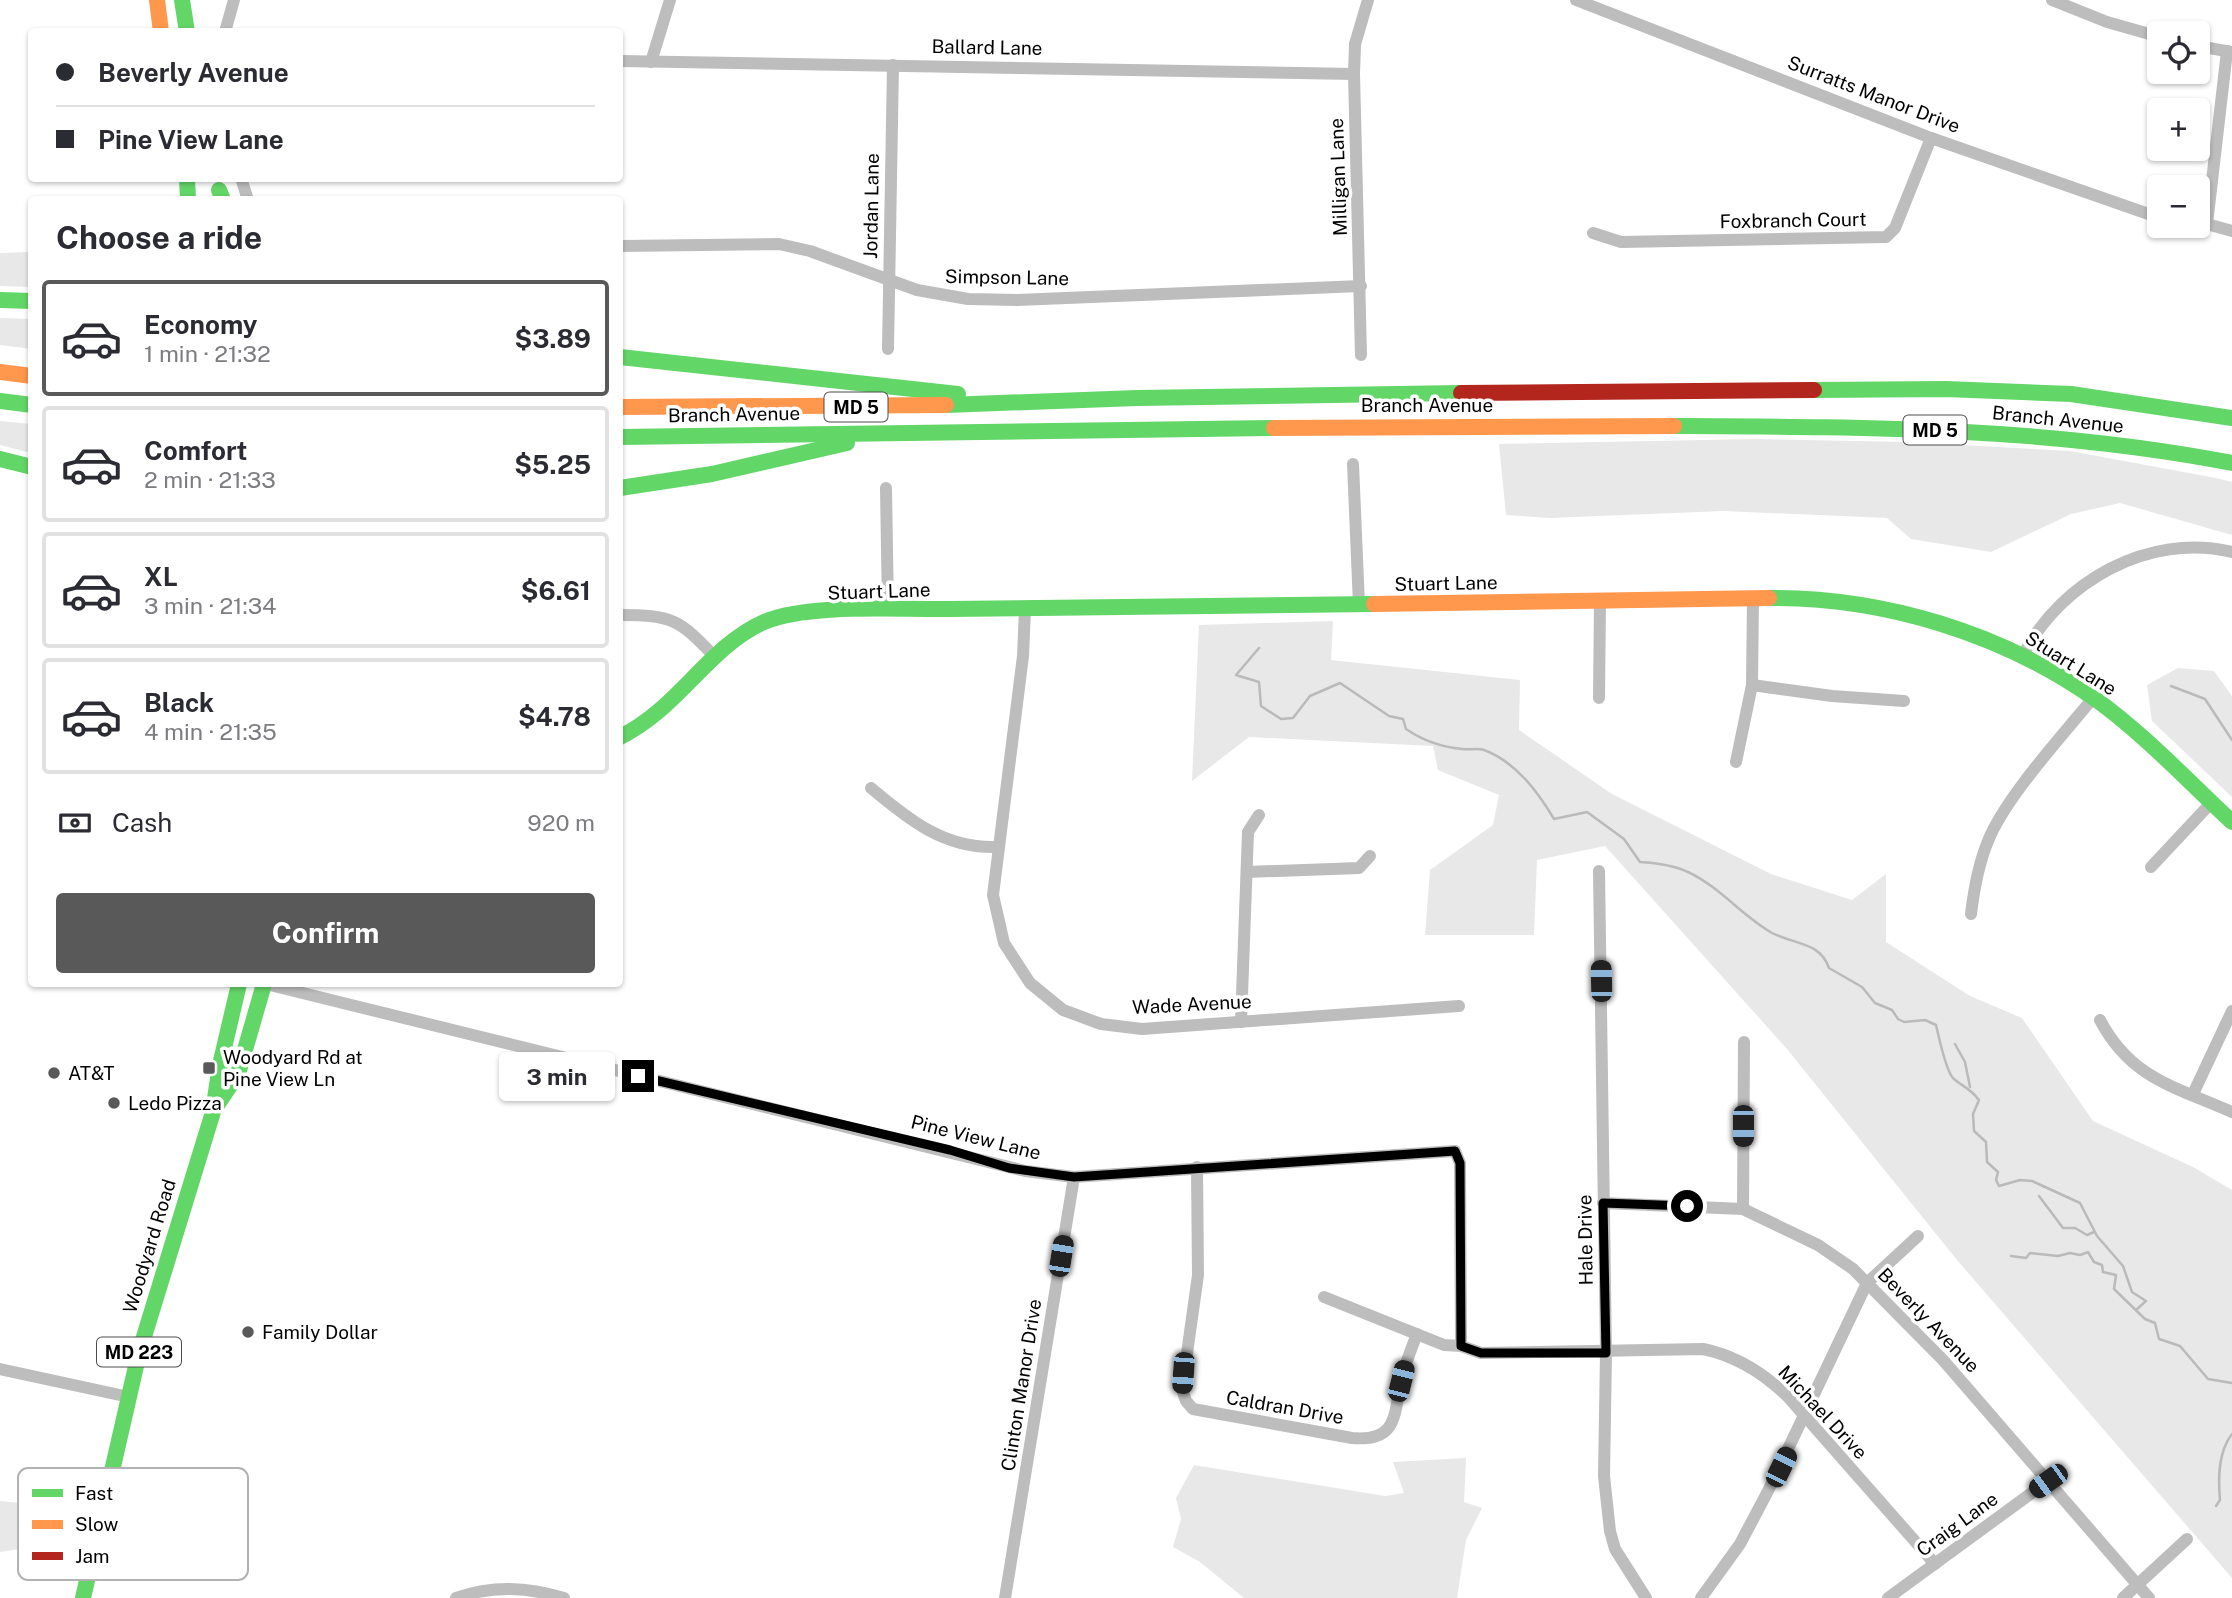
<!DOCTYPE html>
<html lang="en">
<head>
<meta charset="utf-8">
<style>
	:root { --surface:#fff; --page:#f7f7f7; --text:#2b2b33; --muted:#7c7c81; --line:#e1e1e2; --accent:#595959 }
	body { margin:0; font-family:"Public Sans",sans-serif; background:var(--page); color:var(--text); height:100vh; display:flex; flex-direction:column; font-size:26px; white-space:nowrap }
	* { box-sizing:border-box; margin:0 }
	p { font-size:23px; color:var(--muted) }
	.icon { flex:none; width:38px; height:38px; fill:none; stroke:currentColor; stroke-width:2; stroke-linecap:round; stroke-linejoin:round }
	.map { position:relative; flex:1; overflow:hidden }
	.side { position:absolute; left:28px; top:196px; width:595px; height:791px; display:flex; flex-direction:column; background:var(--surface); border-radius:7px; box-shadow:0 2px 5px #0004 }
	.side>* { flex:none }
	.guide { position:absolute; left:28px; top:28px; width:595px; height:154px; border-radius:7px; box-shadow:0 2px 5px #0004; display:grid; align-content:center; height:154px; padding:0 28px; background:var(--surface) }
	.buttons { position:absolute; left:2147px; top:21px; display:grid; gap:14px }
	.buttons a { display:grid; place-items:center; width:63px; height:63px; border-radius:7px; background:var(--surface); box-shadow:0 2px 5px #0004; font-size:35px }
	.end { position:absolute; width:32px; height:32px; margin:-16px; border:9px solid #000; background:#fff; box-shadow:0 0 0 4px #fff }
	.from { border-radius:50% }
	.bubble { position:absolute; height:49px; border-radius:7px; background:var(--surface); box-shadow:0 2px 5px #0004; font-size:23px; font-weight:700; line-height:49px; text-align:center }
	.car { position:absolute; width:21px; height:42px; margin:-21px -10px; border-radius:9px; box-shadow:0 0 5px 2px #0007; background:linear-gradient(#222 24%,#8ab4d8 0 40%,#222 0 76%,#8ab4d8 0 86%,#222 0) }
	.guide b { display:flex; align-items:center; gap:24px; height:66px; font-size:26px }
	.guide b+b { border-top:2px solid var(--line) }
	.guide i { width:18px; height:18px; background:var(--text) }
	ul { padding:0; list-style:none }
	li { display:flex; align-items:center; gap:21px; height:116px; margin:0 14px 10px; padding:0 14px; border:4px solid var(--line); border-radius:7px }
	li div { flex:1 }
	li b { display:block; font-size:26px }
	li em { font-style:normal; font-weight:700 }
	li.on { border-color:var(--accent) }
	li>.icon { width:63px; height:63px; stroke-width:1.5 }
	h2 { padding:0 28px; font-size:32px; line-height:84px }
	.pay { display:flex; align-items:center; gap:18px; height:77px; padding:0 28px; font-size:26px }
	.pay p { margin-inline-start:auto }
	.button { display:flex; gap:14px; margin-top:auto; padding:14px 28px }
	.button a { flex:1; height:80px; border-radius:7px; background:var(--accent); color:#fff; font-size:28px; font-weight:700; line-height:80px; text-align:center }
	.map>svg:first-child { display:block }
</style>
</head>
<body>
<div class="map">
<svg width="2232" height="1598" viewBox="0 0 2232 1598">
	<rect width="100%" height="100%" fill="#fff"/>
	<g fill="#e8e8e8">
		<path d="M31 252V287L0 286V253Z"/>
		<path d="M0 318 31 319V349L0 345Z"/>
		<path d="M0 421 31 424V453L0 445Z"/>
		<path d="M1755 439 1908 442 2070 451 2216 478 2232 482V535L2120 503 2071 514 1991 552 1911 539 1887 518 1723 511 1550 518 1506 515 1499 444Z"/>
		<path d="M1333 621 1331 660 1520 680 1519 730 1612 794 1771 874 1852 900 1886 874V942L1970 996 2022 1018 2093 1121 2193 1167 2232 1190V1578L1957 1260 1787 1049 1605 846 1537 860 1534 935H1425L1430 870 1493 825 1499 795 1438 770 1433 746 1249 737 1192 781 1199 625Z"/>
		<path d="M2178 668 2214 671 2232 696V797L2152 721 2147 685Z"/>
		<path d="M1466 1458 1464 1502 1482 1508 1466 1540 1457 1598H1244L1200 1562 1173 1547 1181 1519 1176 1498 1194 1465 1385 1496 1404 1493 1393 1462Z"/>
		<path d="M0 1501 60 1507 80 1505 79 1523 65 1527 26 1548 0 1552Z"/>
	</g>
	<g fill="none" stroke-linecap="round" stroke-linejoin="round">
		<g stroke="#bababa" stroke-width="2.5">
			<path d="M1259 648 1236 675 1259 682 1261 706 1281 719 1293 718 1310 696 1340 683 1389 716 1403 719 1406 729C1422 740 1442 747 1462 749 1469 750 1478 748 1484 750 1516 762 1538 792 1554 819L1587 812 1624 839 1640 862C1657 863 1673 865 1688 872 1720 887 1742 916 1772 933 1796 945 1820 942 1829 968L1862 987 1875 1003 1892 1010 1898 1019 1904 1022 1925 1020 1936 1025C1939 1037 1946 1073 1954 1079 1962 1086 1971 1089 1979 1100L1973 1114 1974 1131 1986 1142 1987 1162 1998 1172 1996 1180 1999 1186 2020 1180 2032 1181 2080 1203 2097 1236 2123 1266 2132 1292 2146 1301 2136 1310"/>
			<path d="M2171 686 2205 699 2232 740"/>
			<path d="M1955 1044 1965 1062 1970 1087"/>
			<path d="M2039 1196 2063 1228H2075L2087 1235 2094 1232"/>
			<path d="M2011 1256 2026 1258 2030 1253 2058 1256 2070 1253 2080 1255 2088 1252 2094 1262 2102 1265 2103 1272 2116 1275 2114 1289 2145 1319 2155 1323 2159 1339 2180 1346 2208 1379 2232 1383"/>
			<path d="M2216 1506 2220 1500C2218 1478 2218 1452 2232 1434"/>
		</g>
		<g stroke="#bdbdbd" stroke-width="12">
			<path d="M1576 0 1931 138 2160 218"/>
			<path d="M2052 0 2107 22 2160 37"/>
			<path d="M225 32 234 0"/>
			<path d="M2198 46 2232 52"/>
			<path d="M620 61 1354 74"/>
			<path d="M651 62 670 0"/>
			<path d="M241 178 248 200"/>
			<path d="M2207 224 2227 51"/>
			<path d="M2194 226 2207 224 2232 231"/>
			<path d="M1593 233 1621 242 1886 237 1895 228 1931 138"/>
			<path d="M620 246 779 244 810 251 917 290 968 299 1017 300 1361 286"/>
			<path d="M888 349 893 65"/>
			<path d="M1361 355 1354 74 1355 44 1368 0"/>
			<path d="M1353 464 1359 605"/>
			<path d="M886 488 888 610"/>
			<path d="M1025 609 1023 656 993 895 1004 943 1030 983 1063 1010 1101 1024 1142 1029 1459 1006"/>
			<path d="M620 615C672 615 679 619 715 657"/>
			<path d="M2023 655C2061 582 2148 532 2232 552"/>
			<path d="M1752 685 1832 696 1904 701"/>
			<path d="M1599 698 1600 601"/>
			<path d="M1736 762 1752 685 1753 599"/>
			<path d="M871 788C909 820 945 849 997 847"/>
			<path d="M2151 867 2211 803"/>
			<path d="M1599 871 1606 1353 1604 1476 1610 1531 1615 1549 1646 1598"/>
			<path d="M1247 872 1359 868 1370 856"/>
			<path d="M1971 914C1974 889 1978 865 1988 841 2005 798 2062 736 2093 698"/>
			<path d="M266 984 1025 1171 1074 1177 1455 1151 1460 1163 1461 1346"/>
			<path d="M2100 1020C2131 1079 2176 1087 2232 1112"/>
			<path d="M1241 1022 1248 832 1259 815"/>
			<path d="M2193 1094 2232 1011"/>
			<path d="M1197 1167 1198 1275 1182 1389 1186 1401 1193 1409 1352 1438C1397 1442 1394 1416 1401 1381 1405 1365 1411 1349 1417 1334"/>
			<path d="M1603 1203 1743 1209 1818 1245 1853 1269 1943 1360 2149 1598"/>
			<path d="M1743 1209 1744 1042"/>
			<path d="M1324 1297 1444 1345 1461 1346 1481 1353 1703 1349C1737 1356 1765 1374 1789 1398L1935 1564"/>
			<path d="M0 1369 129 1397"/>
			<path d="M456 1598C493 1585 527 1587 564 1598"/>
			<path d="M1005 1598 1074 1177"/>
			<path d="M1701 1598 1740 1544 1768 1491 1867 1283 1918 1236"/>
			<path d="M1888 1598 2048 1481"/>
			<path d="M2123 1598 2187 1539"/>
		</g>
		<g stroke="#63d668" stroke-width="16">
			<path d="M182 0 187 32"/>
			<path d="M187 178 188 200"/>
			<path d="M219 190 223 200"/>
			<path d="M0 300 32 301"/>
			<path d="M620 357 958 394"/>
			<path d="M1814 390 1946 389 2071 394 2232 418"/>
			<path d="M0 401 32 405"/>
			<path d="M946 405 1137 398 1461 393"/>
			<path d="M1674 426C1860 427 2048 427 2232 463"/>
			<path d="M620 437 1274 428"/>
			<path d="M0 459 32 467"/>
			<path d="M620 488 712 474 847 443"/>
			<path d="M1769 598C1883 597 2001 633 2094 698 2144 734 2187 780 2232 822"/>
			<path d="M620 737C679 708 708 647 764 622 808 603 900 610 949 609 1091 607 1233 605 1374 604"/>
			<path d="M217 1105 238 1074 264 984"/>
			<path d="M83 1598 139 1353 213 1112 220 1065 239 984"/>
		</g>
		<g stroke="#ff974d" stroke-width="16">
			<path d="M157 0 161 32"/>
			<path d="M0 372 32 376"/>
			<path d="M620 407 946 405"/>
			<path d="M1274 428 1674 426"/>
			<path d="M1374 604 1769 598"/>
		</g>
		<path stroke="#b3261e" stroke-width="16" d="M1461 393 1814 390"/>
	</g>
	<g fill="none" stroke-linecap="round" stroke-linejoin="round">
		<path stroke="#000" stroke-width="9" d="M638 1076 950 1150 1009 1168 1074 1177 1455 1151 1460 1163 1461 1346 1481 1353H1606L1603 1203 1687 1206"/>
	</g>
	<g fill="#595959" stroke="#fff" stroke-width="2.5">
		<rect x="202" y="1061" width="14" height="14" rx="3.5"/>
		<circle cx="54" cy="1073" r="7"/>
		<circle cx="114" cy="1103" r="7"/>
		<circle cx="248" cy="1332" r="7"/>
	</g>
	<g text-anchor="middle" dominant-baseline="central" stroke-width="7" stroke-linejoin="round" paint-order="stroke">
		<g fill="#fff" stroke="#4c4c4c" stroke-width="2">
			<rect x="824.5" y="392.5" width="63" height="29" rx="5"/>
			<rect x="1903.5" y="415.5" width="63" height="29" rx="5"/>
			<rect x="97" y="1337.5" width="84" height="29" rx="5"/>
		</g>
		<g font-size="18" font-weight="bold" fill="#000">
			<text x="856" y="407">MD 5</text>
			<text x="1935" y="430">MD 5</text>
			<text x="139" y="1352">MD 223</text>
		</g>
		<g font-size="19" fill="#000" stroke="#fff">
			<text transform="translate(987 47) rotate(1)">Ballard Lane</text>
			<text transform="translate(1874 94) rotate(21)">Surratts Manor Drive</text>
			<text transform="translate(1338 177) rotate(-92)">Milligan Lane</text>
			<text transform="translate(871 206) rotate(-89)">Jordan Lane</text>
			<text transform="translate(1793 220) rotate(-1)">Foxbranch Court</text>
			<text transform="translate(1007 277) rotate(1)">Simpson Lane</text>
			<text x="1427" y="405">Branch Avenue</text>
			<text transform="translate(734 414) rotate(-1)">Branch Avenue</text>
			<text transform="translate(2058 419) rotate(6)">Branch Avenue</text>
			<text transform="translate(1446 583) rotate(-1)">Stuart Lane</text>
			<text transform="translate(879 591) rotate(-2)">Stuart Lane</text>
			<text transform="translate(2071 663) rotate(32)">Stuart Lane</text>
			<text transform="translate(1192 1004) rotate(-3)">Wade Avenue</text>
			<text transform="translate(976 1137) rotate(14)">Pine View Lane</text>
			<text transform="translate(1585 1240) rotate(-91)">Hale Drive</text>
			<text transform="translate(149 1246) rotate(-73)">Woodyard Road</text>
			<text transform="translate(1929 1320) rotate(46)">Beverly Avenue</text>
			<text transform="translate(1021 1385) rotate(-81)">Clinton Manor Drive</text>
			<text transform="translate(1285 1407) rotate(10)">Caldran Drive</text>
			<text transform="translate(1823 1412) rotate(47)">Michael Drive</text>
			<text transform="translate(1957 1524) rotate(-36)">Craig Lane</text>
		</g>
		<g font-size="19" fill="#000" stroke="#fff" text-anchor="start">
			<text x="223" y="1057">Woodyard Rd at<tspan x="223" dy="22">Pine View Ln</tspan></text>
			<text x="68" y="1073">AT&amp;T</text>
			<text x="128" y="1103">Ledo Pizza</text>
			<text x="262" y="1332">Family Dollar</text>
		</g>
	</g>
	<rect x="18" y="1468" width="230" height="112" rx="10" fill="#fff" stroke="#b2b2b2" stroke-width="2"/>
	<rect x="32" y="1489" width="31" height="8" fill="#63d668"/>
	<rect x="32" y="1520" width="31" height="9" fill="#ff974d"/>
	<rect x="32" y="1552" width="31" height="8" fill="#b3261e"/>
	<g font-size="19" fill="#000">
		<text x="75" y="1500">Fast</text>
		<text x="75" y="1531">Slow</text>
		<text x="75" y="1563">Jam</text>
	</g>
</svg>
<div class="buttons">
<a><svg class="icon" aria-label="locate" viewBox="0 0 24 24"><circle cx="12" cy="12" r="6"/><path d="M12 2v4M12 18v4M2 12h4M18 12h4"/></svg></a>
<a>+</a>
<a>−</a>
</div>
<i class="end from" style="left:1687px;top:1206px"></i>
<i class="end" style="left:638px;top:1076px"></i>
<div class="bubble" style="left:499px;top:1052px;width:116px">3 min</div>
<i class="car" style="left:1601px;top:981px;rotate:359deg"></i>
<i class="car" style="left:1743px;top:1126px;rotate:180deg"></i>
<i class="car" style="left:1061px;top:1256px;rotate:9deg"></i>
<i class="car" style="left:1183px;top:1373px;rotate:184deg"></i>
<i class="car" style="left:1401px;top:1381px;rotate:14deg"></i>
<i class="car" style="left:1781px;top:1467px;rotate:26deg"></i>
<i class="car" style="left:2048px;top:1481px;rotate:234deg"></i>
<div class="guide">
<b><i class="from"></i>Beverly Avenue</b>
<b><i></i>Pine View Lane</b>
</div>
<section class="side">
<h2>Choose a ride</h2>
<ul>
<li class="on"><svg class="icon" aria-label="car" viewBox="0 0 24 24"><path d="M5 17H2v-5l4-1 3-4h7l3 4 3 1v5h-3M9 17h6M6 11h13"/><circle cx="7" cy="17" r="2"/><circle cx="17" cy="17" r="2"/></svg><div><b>Economy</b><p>1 min · 21:32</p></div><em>$3.89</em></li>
<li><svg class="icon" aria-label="car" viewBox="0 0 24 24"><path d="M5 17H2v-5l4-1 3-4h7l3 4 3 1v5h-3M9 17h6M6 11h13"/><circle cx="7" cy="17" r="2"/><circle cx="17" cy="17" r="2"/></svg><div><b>Comfort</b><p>2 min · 21:33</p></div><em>$5.25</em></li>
<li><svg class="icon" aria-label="car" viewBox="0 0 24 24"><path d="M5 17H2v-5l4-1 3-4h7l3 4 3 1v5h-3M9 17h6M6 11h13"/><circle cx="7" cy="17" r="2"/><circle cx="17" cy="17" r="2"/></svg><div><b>XL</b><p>3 min · 21:34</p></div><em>$6.61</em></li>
<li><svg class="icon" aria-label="car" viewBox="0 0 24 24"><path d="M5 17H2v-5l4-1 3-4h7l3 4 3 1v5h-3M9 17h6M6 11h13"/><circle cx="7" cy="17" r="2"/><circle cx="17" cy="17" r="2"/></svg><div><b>Black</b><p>4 min · 21:35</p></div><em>$4.78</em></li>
</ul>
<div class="pay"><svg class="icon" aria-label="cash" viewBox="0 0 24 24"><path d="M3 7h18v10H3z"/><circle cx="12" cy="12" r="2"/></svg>Cash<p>920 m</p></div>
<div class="button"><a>Confirm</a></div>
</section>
</div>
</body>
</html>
